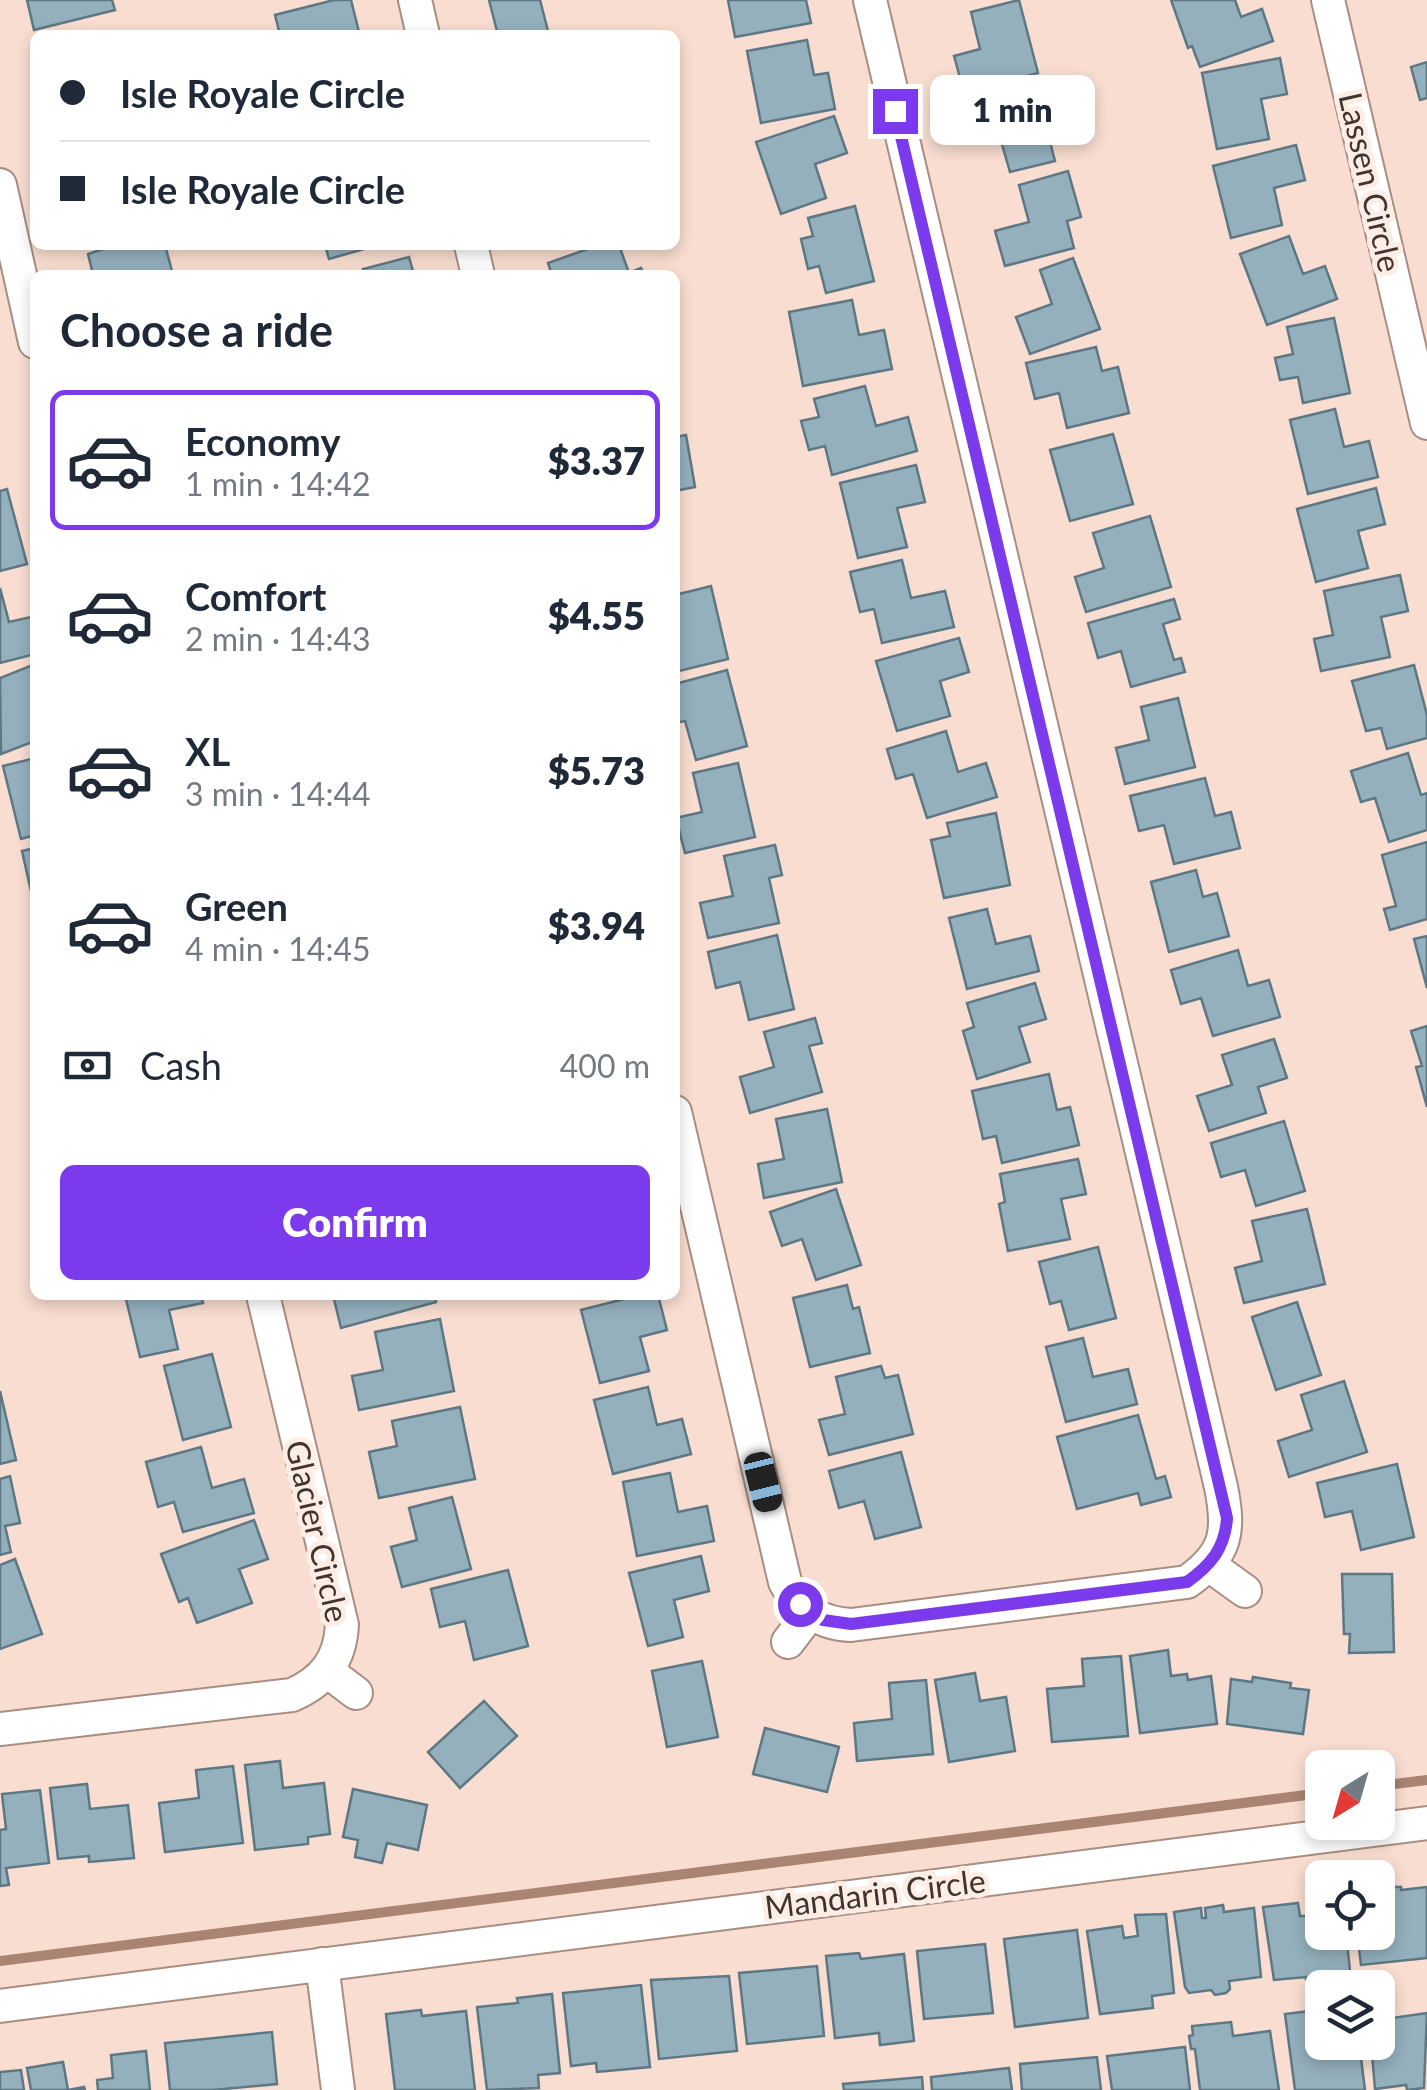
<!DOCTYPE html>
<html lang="en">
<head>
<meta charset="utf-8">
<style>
	:root { --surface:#fff; --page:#f6f6f7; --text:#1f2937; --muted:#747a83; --line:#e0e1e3; --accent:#7c3aed }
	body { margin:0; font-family:Lato,sans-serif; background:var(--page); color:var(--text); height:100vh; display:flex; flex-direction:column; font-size:38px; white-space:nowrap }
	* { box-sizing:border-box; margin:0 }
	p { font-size:32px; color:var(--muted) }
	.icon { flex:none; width:55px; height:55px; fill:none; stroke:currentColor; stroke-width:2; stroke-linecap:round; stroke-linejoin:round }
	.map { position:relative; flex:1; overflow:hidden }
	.panel { position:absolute; left:30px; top:270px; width:650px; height:1030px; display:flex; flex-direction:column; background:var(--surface); border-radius:15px; box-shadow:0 5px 15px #0003 }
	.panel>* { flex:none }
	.guide { position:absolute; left:30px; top:30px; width:650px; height:220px; border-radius:15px; box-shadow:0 5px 15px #0003; display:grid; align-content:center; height:220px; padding:0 30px; background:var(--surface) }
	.needle { width:65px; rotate:217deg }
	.controls { position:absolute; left:1305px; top:1750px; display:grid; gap:20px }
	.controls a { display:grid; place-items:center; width:90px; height:90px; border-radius:15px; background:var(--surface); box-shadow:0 5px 15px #0003; font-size:50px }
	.end { position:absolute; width:45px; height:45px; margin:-22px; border:12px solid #7c3aed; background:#fff; box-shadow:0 0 0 5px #fff }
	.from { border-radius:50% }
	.bubble { position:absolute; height:70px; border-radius:15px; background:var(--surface); box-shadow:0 5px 15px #0003; font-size:32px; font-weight:800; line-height:70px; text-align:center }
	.car { position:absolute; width:30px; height:60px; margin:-30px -15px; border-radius:12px; box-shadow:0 0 8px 2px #0007; background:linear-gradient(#222 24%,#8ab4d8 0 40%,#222 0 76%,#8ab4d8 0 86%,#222 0) }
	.guide b { display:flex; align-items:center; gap:35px; height:95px; font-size:38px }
	.guide b+b { border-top:2px solid var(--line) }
	.guide i { width:25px; height:25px; background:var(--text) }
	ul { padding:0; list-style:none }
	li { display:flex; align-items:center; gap:30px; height:140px; margin:0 20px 15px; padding:0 10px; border:5px solid transparent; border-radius:15px }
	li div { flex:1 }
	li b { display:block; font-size:38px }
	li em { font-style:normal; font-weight:800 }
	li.on { border-color:var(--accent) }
	li>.icon { width:90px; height:90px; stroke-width:1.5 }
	h2 { padding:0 30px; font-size:45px; line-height:120px }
	.pay { display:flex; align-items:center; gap:25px; height:110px; padding:0 30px; font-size:38px }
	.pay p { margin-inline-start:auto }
	.cta { display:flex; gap:20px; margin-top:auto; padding:20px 30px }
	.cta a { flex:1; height:115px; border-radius:15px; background:var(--accent); color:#fff; font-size:40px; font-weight:800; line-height:115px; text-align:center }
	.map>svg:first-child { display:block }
</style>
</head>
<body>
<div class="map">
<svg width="1427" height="2090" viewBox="0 0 1427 2090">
	<rect width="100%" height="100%" fill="#f9ddd0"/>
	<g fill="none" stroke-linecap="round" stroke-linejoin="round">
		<g stroke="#a98472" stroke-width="10">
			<path d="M1378 1786 1427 1780"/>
			<path d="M0 1961 1322 1793"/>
		</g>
	</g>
	<g fill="#94b0bd" stroke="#5d7884" stroke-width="2.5">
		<path d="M27 0H112L115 10 34 30Z"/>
		<path d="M334 0H351L359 32 346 35H280L275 15Z"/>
		<path d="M489 0H540L549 35H498Z"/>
		<path d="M728 0H806L811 23 735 37Z"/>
		<path d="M1019 0 1038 73 964 92 954 56 980 49 971 12Z"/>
		<path d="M1171 0H1235L1241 17 1262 9 1273 41 1200 67 1192 46 1188 48Z"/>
		<path d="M807 40 814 75 828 73 835 109 761 123 747 51Z"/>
		<path d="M1280 58 1287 94 1261 99 1269 139 1217 149 1202 73Z"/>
		<path d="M1427 62V98L1420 100 1411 67Z"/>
		<path d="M1036 87 1055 161 1010 172 999 134 977 139 968 104Z"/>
		<path d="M834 116 847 153 815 164 826 198 781 214 756 142Z"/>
		<path d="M1296 145 1305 180 1274 188 1282 225 1231 238 1213 166Z"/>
		<path d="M1068 171 1081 217 1067 221 1074 248 1005 266 995 231 1029 222 1019 185Z"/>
		<path d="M855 206 874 281 826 293 819 266 808 269 801 239 813 236 808 218Z"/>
		<path d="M1289 236 1303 274 1325 266 1337 299 1267 325 1240 254Z"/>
		<path d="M115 245H165L172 271 155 275H93L88 254Z"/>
		<path d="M325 245H378L329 259Z"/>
		<path d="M599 245H619L629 273 641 268 644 275H552L548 263Z"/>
		<path d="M409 257 414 275H365L363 269Z"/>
		<path d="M1073 258 1100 329 1030 354 1016 317 1052 304 1040 270Z"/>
		<path d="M852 300 859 335 884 330 892 369 803 386 789 312Z"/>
		<path d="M1334 318 1350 393 1303 403 1298 377 1280 380 1275 358 1293 354 1287 327Z"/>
		<path d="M1096 347 1102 371 1118 367 1129 413 1067 428 1059 393 1035 399 1026 363Z"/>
		<path d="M865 386 876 426 908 417 917 451 832 475 825 446 809 450 801 421 819 417 814 399Z"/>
		<path d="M1335 409 1344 447 1369 441 1378 477 1308 494 1290 420Z"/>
		<path d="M1113 434 1133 504 1070 521 1050 450Z"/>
		<path d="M686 435 695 487 675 491V437Z"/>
		<path d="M916 465 925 502 897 508 907 547 858 558 840 483Z"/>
		<path d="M1376 488 1385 524 1358 531 1368 568 1316 582 1297 509Z"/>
		<path d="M7 489 27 564 0 571V491Z"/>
		<path d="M1150 516 1171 587 1086 612 1075 577 1104 568 1093 533Z"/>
		<path d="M902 560 911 598 945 591 954 627 882 643 874 609 860 612 850 572Z"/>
		<path d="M1400 575 1408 611 1381 617 1390 657 1321 671 1314 639 1333 635 1324 591Z"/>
		<path d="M711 586 728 659 675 672V595Z"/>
		<path d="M0 588 9 622 35 616V654L0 663Z"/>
		<path d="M1174 599 1180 619 1163 624 1174 660 1181 658 1185 672 1131 687 1121 651 1098 658 1088 623Z"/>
		<path d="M959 638 969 672 940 681 950 716 897 731 876 661Z"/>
		<path d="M35 664V706L32 707 35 741 1 754 0 678Z"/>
		<path d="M1414 665 1427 715V738L1387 749 1381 728 1366 731 1352 681Z"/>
		<path d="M727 670 747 746 696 760 685 721 675 723V684Z"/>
		<path d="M1178 698 1195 767 1125 784 1116 748 1149 740 1141 707Z"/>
		<path d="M946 731 958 772 986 763 997 797 927 818 913 774 896 779 887 749Z"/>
		<path d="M1408 753 1421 795 1427 793V830L1389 842 1375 798 1361 802 1351 771Z"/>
		<path d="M35 758V835L21 839 3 766Z"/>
		<path d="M738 763 755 837 685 853 676 818 702 812 693 773Z"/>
		<path d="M1205 778 1215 816 1231 812 1240 848 1174 864 1164 825 1139 831 1130 796Z"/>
		<path d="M996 813 1010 885 944 898 931 840 950 836 947 823Z"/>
		<path d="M1427 842V919L1390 930 1384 909 1396 906 1382 855Z"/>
		<path d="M775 845 782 875 769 878 779 923 708 938 700 903 733 896 724 856Z"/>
		<path d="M35 848V909L22 851Z"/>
		<path d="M1196 870 1203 897 1217 893 1229 936 1169 952 1151 882Z"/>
		<path d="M987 909 996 944 1030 936 1039 971 967 989 949 918Z"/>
		<path d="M777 935 794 1009 749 1020 740 982 716 988 708 952Z"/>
		<path d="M1427 936V988L1414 939Z"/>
		<path d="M1238 950 1248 986 1269 980 1280 1017 1213 1036 1201 998 1181 1004 1171 970Z"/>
		<path d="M1035 983 1046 1019 1019 1027 1030 1062 977 1079 963 1031 974 1027 967 1003Z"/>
		<path d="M815 1018 822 1043 809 1046 822 1092 750 1113 740 1077 774 1067 764 1032Z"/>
		<path d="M1427 1026V1107L1416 1067 1422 1066 1411 1031Z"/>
		<path d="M1274 1039 1287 1078 1258 1087 1266 1113 1209 1131 1197 1096 1232 1085 1222 1055Z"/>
		<path d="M1049 1074 1057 1110 1070 1107 1079 1145 1002 1163 996 1136 983 1139 972 1091Z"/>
		<path d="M827 1109 842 1182 764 1198 758 1164 784 1159 776 1119Z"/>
		<path d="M1284 1121 1305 1191 1256 1206 1245 1170 1221 1177 1211 1143Z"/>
		<path d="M1078 1159 1086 1194 1061 1199 1070 1239 1008 1251 999 1204 1005 1202 1000 1174Z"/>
		<path d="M836 1189 861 1265 816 1280 802 1239 782 1246 770 1212Z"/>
		<path d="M1307 1209 1325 1284 1244 1303 1235 1268 1262 1261 1252 1221Z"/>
		<path d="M1098 1247 1116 1318 1069 1330 1061 1301 1050 1304 1039 1262Z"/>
		<path d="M847 1285 853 1309 859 1307 870 1353 810 1367 793 1298Z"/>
		<path d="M125 1295H201L203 1303 169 1310 178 1349 140 1357Z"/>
		<path d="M333 1295H435L436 1302 341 1328Z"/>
		<path d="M640 1295H658L667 1330 640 1337 649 1371 600 1383 581 1310Z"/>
		<path d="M1297 1302 1321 1375 1276 1390 1252 1317Z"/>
		<path d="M440 1319 454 1391 359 1410 352 1376 383 1370 375 1332Z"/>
		<path d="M1083 1338 1093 1377 1128 1369 1137 1404 1066 1422 1046 1347Z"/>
		<path d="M212 1354 231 1427 183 1440 164 1366Z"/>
		<path d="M881 1366 885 1378 898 1375 913 1434 829 1455 819 1420 845 1414 836 1377Z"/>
		<path d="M1344 1381 1367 1452 1289 1477 1278 1441 1312 1430 1301 1395Z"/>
		<path d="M648 1387 657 1425 682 1419 691 1454 613 1474 594 1400Z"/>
		<path d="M0 1391 16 1460 0 1464Z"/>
		<path d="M460 1407 475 1479 379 1498 369 1452 397 1446 392 1421Z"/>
		<path d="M1138 1415 1156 1479 1165 1476 1171 1497 1141 1505 1138 1493 1077 1509 1057 1437Z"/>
		<path d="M201 1447 212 1488 244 1479 254 1513 183 1532 174 1502 158 1507 146 1462Z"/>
		<path d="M901 1452 921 1527 875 1539 864 1501 839 1508 829 1471Z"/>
		<path d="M1397 1464 1414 1537 1361 1550 1352 1511 1325 1517 1317 1483Z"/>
		<path d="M670 1473 678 1512 707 1506 714 1541 637 1556 623 1482Z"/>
		<path d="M10 1476 20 1523 5 1526 11 1552 0 1555V1479Z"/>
		<path d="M452 1497 471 1569 402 1587 391 1547 417 1540 409 1508Z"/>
		<path d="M254 1520 268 1559 239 1569 252 1603 197 1623 188 1598 179 1602 161 1554Z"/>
		<path d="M701 1556 709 1591 674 1600 683 1637 648 1646 629 1573Z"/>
		<path d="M15 1559 42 1634 0 1649V1565Z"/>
		<path d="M508 1570 528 1646 474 1660 465 1621 440 1627 431 1589Z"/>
		<path d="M1342 1574H1392L1394 1652 1349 1653 1350 1634H1344Z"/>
		<path d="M1168 1650 1171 1676 1187 1674 1188 1680 1211 1676 1217 1724 1140 1733 1130 1656Z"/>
		<path d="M1121 1656 1128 1736 1052 1742 1047 1689 1084 1686 1082 1659Z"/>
		<path d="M702 1661 718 1737 667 1747 652 1671Z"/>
		<path d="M975 1673 980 1701 1006 1697 1015 1751 949 1762 935 1680Z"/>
		<path d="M1253 1677 1291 1683 1290 1688 1309 1690 1303 1734 1227 1724 1231 1679 1252 1682Z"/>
		<path d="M926 1680 933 1754 857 1761 854 1723 892 1719 889 1683Z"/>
		<path d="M484 1701 517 1736 460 1788 428 1752Z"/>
		<path d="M765 1728 839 1747 827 1792 753 1774Z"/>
		<path d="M280 1761 283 1788 324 1783 330 1834 308 1837V1844L255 1850 245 1765Z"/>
		<path d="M233 1766 243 1843 165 1852 159 1803 199 1798 196 1770Z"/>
		<path d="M87 1784 90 1809 128 1805 134 1858 89 1862V1856L58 1859 50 1788Z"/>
		<path d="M353 1789 427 1805 418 1850 387 1843 382 1863 355 1857 358 1840 343 1837Z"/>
		<path d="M40 1790 49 1863 6 1868 9 1885 0 1886V1830L6 1829 2 1794Z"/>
		<path d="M1381 1887H1401V1890L1427 1887V1958L1361 1965 1357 1932H1378V1892V1897L1382 1896Z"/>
		<path d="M1312 1891H1322V1932H1346L1350 1971 1306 1979V1977L1274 1980 1263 1907 1298 1903 1300 1916H1315Z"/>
		<path d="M1223 1905 1224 1912 1254 1908 1261 1977 1229 1981 1230 1989 1226 1993 1215 1995 1211 1990 1189 1993 1185 1987 1174 1912 1201 1908 1202 1918H1206L1205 1908Z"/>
		<path d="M1166 1914 1174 1993 1152 1996 1153 2008 1100 2014 1087 1931 1122 1926 1124 1938 1138 1936 1135 1915Z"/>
		<path d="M1077 1930 1088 2018 1015 2027 1004 1939Z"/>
		<path d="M985 1944 993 2013 924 2019 917 1951Z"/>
		<path d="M859 1953 861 1959 904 1954 914 2041 880 2045 879 2033 835 2038 826 1956Z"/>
		<path d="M817 1966 824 2036 747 2044 739 1973Z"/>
		<path d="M729 1976 737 2051 659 2059 651 1980Z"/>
		<path d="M641 1985 650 2067 597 2072 596 2063 571 2066 563 1993Z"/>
		<path d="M552 1994 560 2073 538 2075 539 2088 487 2090 477 2007 518 2003 517 1998Z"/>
		<path d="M421 2010 422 2016 466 2011 475 2090H395L386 2014Z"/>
		<path d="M1310 2011 1312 2029 1322 2027V2042H1359L1365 2090H1295L1285 2014Z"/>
		<path d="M1427 2013 1424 2088 1407 2090 1406 2085 1375 2089 1371 2042H1378V2020Z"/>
		<path d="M1231 2022 1233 2036 1270 2031 1279 2090H1200L1195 2049H1191L1189 2036 1193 2035 1192 2026Z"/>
		<path d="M272 2032 277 2084 213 2090H170L165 2043Z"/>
		<path d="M1185 2047 1190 2090H1112L1107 2056Z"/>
		<path d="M146 2051 150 2090H98L97 2080 113 2078 111 2055Z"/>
		<path d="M1097 2057 1101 2090H1022L1020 2064Z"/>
		<path d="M63 2062 68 2090 84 2087 85 2090H31L27 2068Z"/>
		<path d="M1009 2068 1012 2090H932L931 2077Z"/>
		<path d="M21 2070 24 2090H0V2072Z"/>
		<path d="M922 2077 923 2090H844L843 2084Z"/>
	</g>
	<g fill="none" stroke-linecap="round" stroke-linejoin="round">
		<g stroke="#a88e82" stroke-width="36">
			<g id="minor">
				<path d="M415 0 423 35"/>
				<path d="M1328 0 1427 423"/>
				<path d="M0 185 35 342"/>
				<path d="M471 245 478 275"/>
				<path d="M675 1112 785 1582C798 1608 821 1624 851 1625L1187 1582C1227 1554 1230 1532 1221 1487L870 0"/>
				<path d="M1209 1565 1245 1591"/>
				<path d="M788 1642 810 1613"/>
				<path d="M327 1671 356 1693"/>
				<path d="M0 1729 292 1695C324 1681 340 1660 342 1625L263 1295"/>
				<path d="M322 1964 338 2090"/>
				<path d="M0 2006 1427 1823"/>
			</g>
		</g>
		<use href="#minor" stroke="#fff" stroke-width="32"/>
	</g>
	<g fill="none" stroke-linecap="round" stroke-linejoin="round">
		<path stroke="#7c3aed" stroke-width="12" d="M800 1604 823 1620 851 1624 1187 1582C1211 1565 1225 1548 1227 1518L895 111"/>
	</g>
	<g text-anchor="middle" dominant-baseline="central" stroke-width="10" stroke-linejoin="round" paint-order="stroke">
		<g font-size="32" fill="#3f342f" stroke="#feede5">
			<text transform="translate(1371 182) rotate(77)">Lassen Circle</text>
			<text transform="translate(318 1531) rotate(77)">Glacier Circle</text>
			<text transform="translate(875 1893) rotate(-7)">Mandarin Circle</text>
		</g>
	</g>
</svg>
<div class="controls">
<a><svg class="needle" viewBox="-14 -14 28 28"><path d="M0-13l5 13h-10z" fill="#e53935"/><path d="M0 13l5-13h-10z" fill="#747a83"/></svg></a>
<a><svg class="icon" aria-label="locate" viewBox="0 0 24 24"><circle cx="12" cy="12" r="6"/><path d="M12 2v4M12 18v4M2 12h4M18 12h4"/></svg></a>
<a><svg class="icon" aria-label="layers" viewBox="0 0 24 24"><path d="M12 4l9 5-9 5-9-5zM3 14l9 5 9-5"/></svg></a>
</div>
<i class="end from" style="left:800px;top:1604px"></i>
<i class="end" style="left:895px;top:111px"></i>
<div class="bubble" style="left:930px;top:75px;width:165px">1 min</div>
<i class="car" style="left:763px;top:1482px;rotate:166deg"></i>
<div class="guide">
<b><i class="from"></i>Isle Royale Circle</b>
<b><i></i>Isle Royale Circle</b>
</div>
<section class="panel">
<h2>Choose a ride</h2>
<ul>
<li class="on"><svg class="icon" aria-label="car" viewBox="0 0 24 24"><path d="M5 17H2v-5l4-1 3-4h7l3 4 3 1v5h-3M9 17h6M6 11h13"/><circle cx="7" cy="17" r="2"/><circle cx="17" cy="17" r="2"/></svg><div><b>Economy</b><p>1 min · 14:42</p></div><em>$3.37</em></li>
<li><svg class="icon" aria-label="car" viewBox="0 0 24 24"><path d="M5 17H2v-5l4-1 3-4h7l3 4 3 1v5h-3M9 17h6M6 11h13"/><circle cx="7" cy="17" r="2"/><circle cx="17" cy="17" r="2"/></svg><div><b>Comfort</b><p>2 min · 14:43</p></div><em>$4.55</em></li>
<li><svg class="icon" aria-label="car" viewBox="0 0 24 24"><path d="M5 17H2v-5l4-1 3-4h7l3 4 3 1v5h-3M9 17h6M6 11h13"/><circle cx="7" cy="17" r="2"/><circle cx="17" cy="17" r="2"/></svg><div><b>XL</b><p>3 min · 14:44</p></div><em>$5.73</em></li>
<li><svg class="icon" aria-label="car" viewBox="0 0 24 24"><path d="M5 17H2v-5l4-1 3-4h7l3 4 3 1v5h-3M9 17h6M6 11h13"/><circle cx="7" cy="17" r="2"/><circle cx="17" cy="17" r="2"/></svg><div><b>Green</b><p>4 min · 14:45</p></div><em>$3.94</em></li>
</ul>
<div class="pay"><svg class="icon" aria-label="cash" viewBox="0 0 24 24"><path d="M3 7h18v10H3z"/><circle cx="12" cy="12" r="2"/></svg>Cash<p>400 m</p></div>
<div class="cta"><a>Confirm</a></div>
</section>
</div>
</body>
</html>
